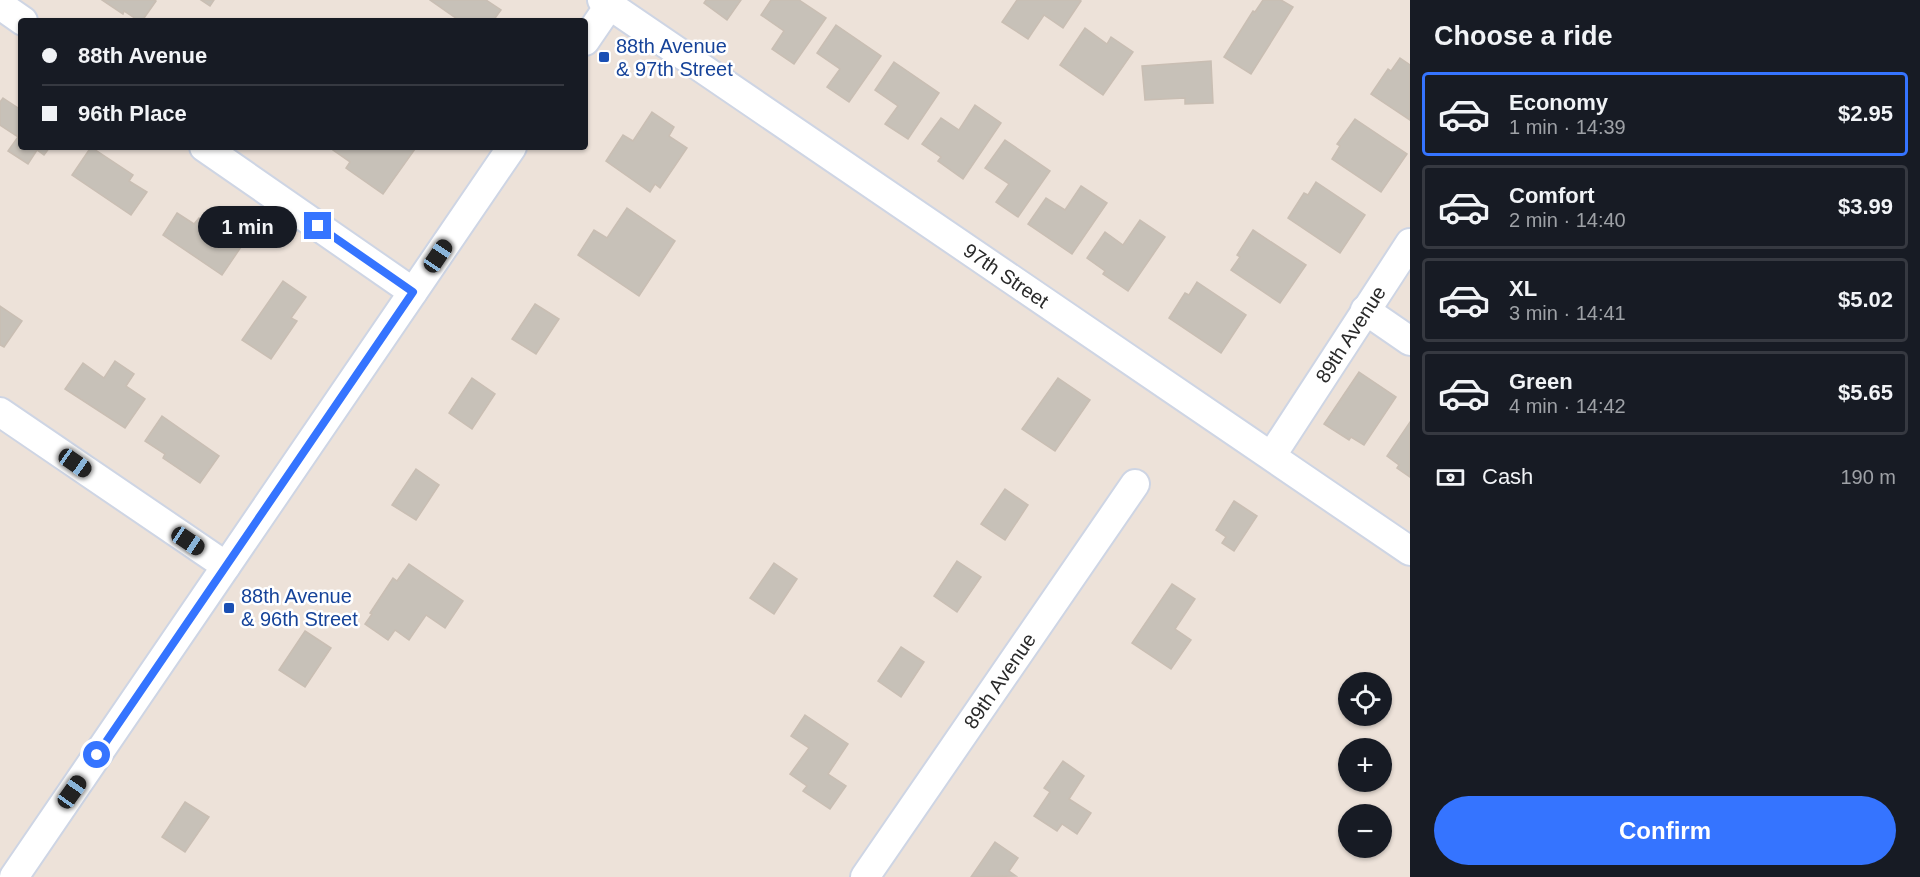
<!DOCTYPE html>
<html lang="en">
<head>
<meta charset="utf-8">
<style>
	:root { --surface:#171b24; --page:#20242c; --text:#f1f3f6; --muted:#9ea1a6; --line:#363941; --accent:#3574ff }
	body { margin:0; font-family:Arial,sans-serif; background:var(--page); color:var(--text); height:100vh; display:flex; flex-direction:column; font-size:22px; white-space:nowrap }
	* { box-sizing:border-box; margin:0 }
	p { font-size:20px; color:var(--muted) }
	.icon { flex:none; width:33px; height:33px; fill:none; stroke:currentColor; stroke-width:2; stroke-linecap:round; stroke-linejoin:round }
	.map { position:relative; flex:1; overflow:hidden }
	.side { display:flex; flex-direction:column; background:var(--surface); width:510px }
	.side>* { flex:none }
	.top-card { position:absolute; left:18px; top:18px; width:570px; height:132px; border-radius:6px; box-shadow:0 2px 4px #0004; display:grid; align-content:center; height:132px; padding:0 24px; background:var(--surface) }
	.buttons { position:absolute; left:1338px; top:672px; display:grid; gap:12px }
	.buttons a { display:grid; place-items:center; width:54px; height:54px; border-radius:50%; background:var(--surface); box-shadow:0 2px 4px #0004; font-size:30px }
	.end { position:absolute; width:27px; height:27px; margin:-14px; border:8px solid #3574ff; background:#fff; box-shadow:0 0 0 3px #fff }
	.from { border-radius:50% }
	.bubble { position:absolute; height:42px; border-radius:21px; background:var(--surface); box-shadow:0 2px 4px #0004; font-size:20px; font-weight:600; line-height:42px; text-align:center }
	.car { position:absolute; width:18px; height:36px; margin:-18px -9px; border-radius:8px; box-shadow:0 0 4px 2px #0007; background:linear-gradient(#222 24%,#8ab4d8 0 40%,#222 0 76%,#8ab4d8 0 86%,#222 0) }
	.top-card b { display:flex; align-items:center; gap:21px; height:57px; font-size:22px }
	.top-card b+b { border-top:2px solid var(--line) }
	.top-card i { width:15px; height:15px; background:var(--text) }
	ul { padding:0; list-style:none }
	li { display:flex; align-items:center; gap:18px; height:84px; margin:0 12px 9px; padding:0 12px; border:3px solid var(--line); border-radius:6px }
	li div { flex:1 }
	li b { display:block; font-size:22px }
	li em { font-style:normal; font-weight:600 }
	li.selected { border-color:var(--accent) }
	li>.icon { width:54px; height:54px; stroke-width:1.5 }
	h2 { padding:0 24px; font-size:27px; line-height:72px }
	.pay { display:flex; align-items:center; gap:15px; height:66px; padding:0 24px; font-size:22px }
	.pay p { margin-inline-start:auto }
	.cta { display:flex; gap:12px; margin-top:auto; padding:12px 24px }
	.cta a { flex:1; height:69px; border-radius:36px; background:var(--accent); color:#fff; font-size:24px; font-weight:600; line-height:69px; text-align:center }
	main { display:flex; flex:1; min-height:0 }
	.map>svg:first-child { display:block }
</style>
</head>
<body>
<main>
<div class="map">
<svg width="1410" height="877" viewBox="0 0 1410 877">
	<rect width="100%" height="100%" fill="#ede2d9"/>
	<g fill="#c7c1b8" stroke="#c9beb3" stroke-width="1.5">
		<path d="M102 0H155L156 1 142 21H139L124 11 123 14Z"/>
		<path d="M201 0H214L210 6Z"/>
		<path d="M430 0H486L501 10 493 21H460Z"/>
		<path d="M706 0H741L727 20 704 3Z"/>
		<path d="M771 0H799L826 18 794 64 772 49 784 31 761 15Z"/>
		<path d="M1017 0H1079L1081 1 1063 28 1044 15 1028 39 1002 22Z"/>
		<path d="M1263 0H1281L1293 7 1251 74 1224 57 1253 11 1255 12Z"/>
		<path d="M836 25 881 56 849 102 827 87 840 69 817 53Z"/>
		<path d="M1085 28 1107 44 1111 37 1133 52 1103 95 1060 65Z"/>
		<path d="M1400 58 1410 65V120L1371 94 1388 69 1391 71Z"/>
		<path d="M1211 61 1213 103 1185 104V98L1145 100 1142 66Z"/>
		<path d="M894 62 939 93 908 139 885 124 898 106 875 90Z"/>
		<path d="M3 98 21 110V147H50L44 155 37 150 28 164 8 151 18 137 0 125V102Z"/>
		<path d="M975 105 1001 123 963 179 938 161 941 157 922 144 941 118 959 130Z"/>
		<path d="M652 112 674 127 669 136 687 148 660 188 655 184 650 192 606 161 623 135 633 141Z"/>
		<path d="M1355 119 1407 154 1381 192 1332 159 1340 146 1337 144Z"/>
		<path d="M1005 140 1050 171 1018 217 996 202 1009 184 985 168Z"/>
		<path d="M91 147 133 175 129 181 147 192 131 215 72 175Z"/>
		<path d="M335 147H412L415 149 383 194 346 168 350 162 333 150Z"/>
		<path d="M1316 182 1365 215 1340 253 1288 218 1304 193 1308 195Z"/>
		<path d="M1081 186 1107 203 1072 254 1028 224 1046 198 1065 210Z"/>
		<path d="M627 208 675 241 639 296 578 255 594 230 607 238Z"/>
		<path d="M177 213 194 224 199 218 241 247 222 275 163 235Z"/>
		<path d="M1140 220 1165 237 1128 291 1103 274 1105 271 1087 258 1105 232 1123 245Z"/>
		<path d="M1253 230 1306 265 1280 303 1231 270 1240 257 1237 255Z"/>
		<path d="M283 281 306 297 291 318 297 321 271 359 242 340Z"/>
		<path d="M1197 282 1246 315 1221 353 1169 318 1185 293 1189 295Z"/>
		<path d="M535 304 559 319 536 354 512 339Z"/>
		<path d="M0 306 22 321 4 347 0 345Z"/>
		<path d="M115 361 134 374 126 386 145 399 125 428 65 389 83 363 104 378Z"/>
		<path d="M1359 372 1396 397 1364 445 1351 437 1349 440 1324 424Z"/>
		<path d="M472 378 495 394 472 429 449 413Z"/>
		<path d="M1058 378 1090 400 1055 451 1022 429Z"/>
		<path d="M162 416 219 456 200 483 163 458 165 454 145 441Z"/>
		<path d="M1410 422V477L1397 468 1399 465 1387 456Z"/>
		<path d="M416 469 439 485 416 520 392 505Z"/>
		<path d="M1005 489 1028 505 1005 540 981 524Z"/>
		<path d="M1234 501 1257 516 1234 551 1222 543 1226 537 1216 530Z"/>
		<path d="M957 561 981 577 957 612 934 596Z"/>
		<path d="M774 563 797 579 774 614 750 598Z"/>
		<path d="M409 564 463 601 445 628 426 615 409 640 395 630 388 640 365 624 372 614 370 613 393 578 397 581Z"/>
		<path d="M1172 584 1195 599 1175 629 1191 640 1171 669 1132 643Z"/>
		<path d="M305 631 331 648 305 687 279 670Z"/>
		<path d="M901 647 924 662 901 697 878 681Z"/>
		<path d="M805 715 848 744 828 774 846 786 830 809 803 791 807 786 790 774 809 748 791 736Z"/>
		<path d="M1063 761 1084 776 1069 799 1091 813 1077 834 1062 824 1057 831 1034 816 1050 792 1044 788Z"/>
		<path d="M185 802 209 817 185 852 162 837Z"/>
		<path d="M995 842 1018 858 1009 871 1016 876 971 877Z"/>
	</g>
	<g fill="none" stroke-linecap="round" stroke-linejoin="round">
		<g stroke="#ced5e4" stroke-width="32">
			<g id="minor">
				<path id="s1" d="M602 0 1410 551"/>
				<path d="M0 5 23 21"/>
				<path d="M585 41 613 0"/>
				<path d="M204 147 413 292"/>
				<path d="M1365 310 1410 341"/>
				<path d="M0 412 226 566"/>
				<path id="s2" d="M1272 455 1410 243"/>
				<path d="M14 877 512 147"/>
				<path id="s3" d="M865 877 1135 484"/>
			</g>
		</g>
		<use href="#minor" stroke="#fff" stroke-width="28"/>
	</g>
	<g fill="none" stroke-linecap="round" stroke-linejoin="round">
		<path stroke="#3574ff" stroke-width="8" d="M97 755 413 292 318 226"/>
	</g>
	<g fill="#1a4fb4" stroke="#fff" stroke-width="2">
		<rect x="598" y="51" width="12" height="12" rx="3"/>
		<rect x="223" y="602" width="12" height="12" rx="3"/>
	</g>
	<g text-anchor="middle" dominant-baseline="central" stroke-width="5" stroke-linejoin="round" paint-order="stroke">
		<g font-size="20" fill="#164399" stroke="#fff" text-anchor="start">
			<text x="616" y="46">88th Avenue<tspan x="616" dy="23">&amp; 97th Street</tspan></text>
			<text x="241" y="596">88th Avenue<tspan x="241" dy="23">&amp; 96th Street</tspan></text>
		</g>
		<g font-size="20" fill="#292929" stroke="#fff">
			<text stroke="none"><textPath href="#s1" startOffset="489">97th Street</textPath></text>
			<text stroke="none"><textPath href="#s2" startOffset="144">89th Avenue</textPath></text>
			<text stroke="none"><textPath href="#s3" startOffset="238">89th Avenue</textPath></text>
		</g>
	</g>
</svg>
<div class="buttons">
<a><svg class="icon" aria-label="locate" viewBox="0 0 24 24"><circle cx="12" cy="12" r="6"/><path d="M12 2v4M12 18v4M2 12h4M18 12h4"/></svg></a>
<a>+</a>
<a>−</a>
</div>
<i class="end from" style="left:97px;top:755px"></i>
<i class="end" style="left:318px;top:226px"></i>
<div class="bubble" style="left:198px;top:206px;width:99px">1 min</div>
<i class="car" style="left:438px;top:256px;rotate:34deg"></i>
<i class="car" style="left:75px;top:463px;rotate:125deg"></i>
<i class="car" style="left:188px;top:541px;rotate:124deg"></i>
<i class="car" style="left:72px;top:792px;rotate:35deg"></i>
<div class="top-card">
<b><i class="from"></i>88th Avenue</b>
<b><i></i>96th Place</b>
</div>
</div>
<section class="side">
<h2>Choose a ride</h2>
<ul>
<li class="selected"><svg class="icon" aria-label="car" viewBox="0 0 24 24"><path d="M5 17H2v-5l4-1 3-4h7l3 4 3 1v5h-3M9 17h6M6 11h13"/><circle cx="7" cy="17" r="2"/><circle cx="17" cy="17" r="2"/></svg><div><b>Economy</b><p>1 min · 14:39</p></div><em>$2.95</em></li>
<li><svg class="icon" aria-label="car" viewBox="0 0 24 24"><path d="M5 17H2v-5l4-1 3-4h7l3 4 3 1v5h-3M9 17h6M6 11h13"/><circle cx="7" cy="17" r="2"/><circle cx="17" cy="17" r="2"/></svg><div><b>Comfort</b><p>2 min · 14:40</p></div><em>$3.99</em></li>
<li><svg class="icon" aria-label="car" viewBox="0 0 24 24"><path d="M5 17H2v-5l4-1 3-4h7l3 4 3 1v5h-3M9 17h6M6 11h13"/><circle cx="7" cy="17" r="2"/><circle cx="17" cy="17" r="2"/></svg><div><b>XL</b><p>3 min · 14:41</p></div><em>$5.02</em></li>
<li><svg class="icon" aria-label="car" viewBox="0 0 24 24"><path d="M5 17H2v-5l4-1 3-4h7l3 4 3 1v5h-3M9 17h6M6 11h13"/><circle cx="7" cy="17" r="2"/><circle cx="17" cy="17" r="2"/></svg><div><b>Green</b><p>4 min · 14:42</p></div><em>$5.65</em></li>
</ul>
<div class="pay"><svg class="icon" aria-label="cash" viewBox="0 0 24 24"><path d="M3 7h18v10H3z"/><circle cx="12" cy="12" r="2"/></svg>Cash<p>190 m</p></div>
<div class="cta"><a>Confirm</a></div>
</section>
</main>
</body>
</html>
